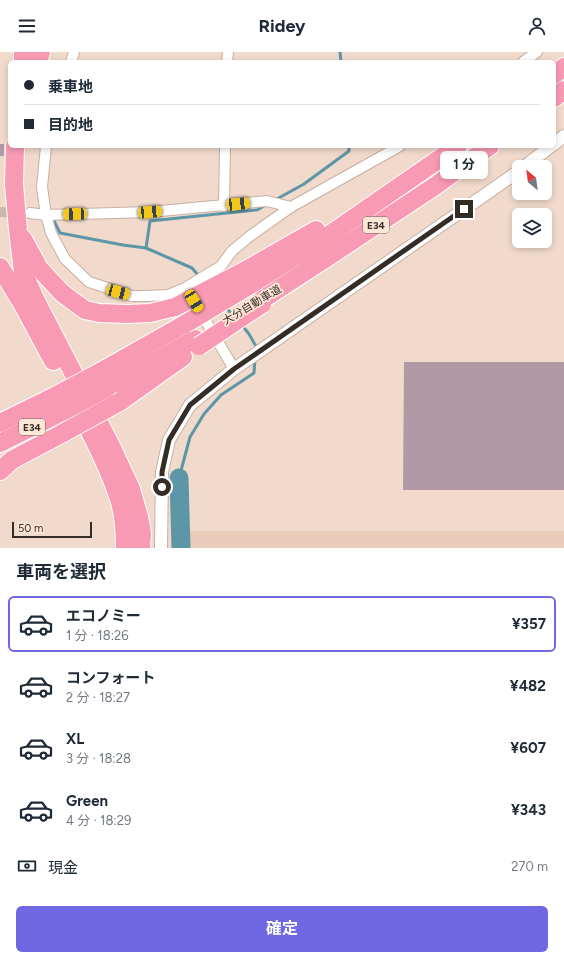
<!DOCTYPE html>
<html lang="ja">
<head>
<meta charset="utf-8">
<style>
	:root { --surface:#fff; --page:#f2f2f3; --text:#1f2937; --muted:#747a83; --line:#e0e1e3; --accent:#7068e2 }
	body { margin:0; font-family:Figtree,"Noto Sans JP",sans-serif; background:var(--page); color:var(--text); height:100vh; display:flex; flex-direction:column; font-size:15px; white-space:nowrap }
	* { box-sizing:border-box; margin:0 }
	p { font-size:13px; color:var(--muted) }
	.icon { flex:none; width:22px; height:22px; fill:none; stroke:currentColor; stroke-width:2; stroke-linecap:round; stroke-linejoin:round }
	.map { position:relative; height:496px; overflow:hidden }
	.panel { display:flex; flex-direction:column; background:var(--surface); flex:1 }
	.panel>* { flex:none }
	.top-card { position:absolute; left:8px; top:8px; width:548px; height:88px; border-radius:6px; box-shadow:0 2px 6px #0003; display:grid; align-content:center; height:88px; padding:0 16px; background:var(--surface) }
	.needle { width:26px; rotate:331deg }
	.tools { position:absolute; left:512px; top:108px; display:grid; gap:8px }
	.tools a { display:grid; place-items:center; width:40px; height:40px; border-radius:6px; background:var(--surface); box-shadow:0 2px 6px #0003; font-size:20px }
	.scale { position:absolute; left:12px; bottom:10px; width:80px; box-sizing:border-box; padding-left:4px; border:2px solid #352c26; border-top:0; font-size:11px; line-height:14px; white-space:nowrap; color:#352c26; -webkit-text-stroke:3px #ffe7d8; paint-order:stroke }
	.end { position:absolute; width:18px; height:18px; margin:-9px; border:5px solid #352c26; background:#fff; box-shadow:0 0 0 2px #fff }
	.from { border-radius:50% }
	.bubble { position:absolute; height:28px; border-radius:6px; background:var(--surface); box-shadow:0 2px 6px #0003; font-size:13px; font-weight:700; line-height:28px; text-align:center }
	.car { position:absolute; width:12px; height:24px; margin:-12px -6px; border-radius:5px; box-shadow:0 0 3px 1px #0007; background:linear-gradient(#f5c518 24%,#345 0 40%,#f5c518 0 76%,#345 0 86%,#f5c518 0) }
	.top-card b { display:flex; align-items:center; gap:14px; height:38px; font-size:15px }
	.top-card b+b { border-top:1px solid var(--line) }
	.top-card i { width:10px; height:10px; background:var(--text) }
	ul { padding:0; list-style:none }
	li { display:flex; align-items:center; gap:12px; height:56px; margin:0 8px 6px; padding:0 8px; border:2px solid transparent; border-radius:6px }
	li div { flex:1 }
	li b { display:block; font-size:15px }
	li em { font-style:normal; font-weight:700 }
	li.current { border-color:var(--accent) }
	li>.icon { width:36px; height:36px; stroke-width:1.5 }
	h2 { padding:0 16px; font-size:18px; line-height:48px }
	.pay { display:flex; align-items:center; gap:10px; height:44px; padding:0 16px; font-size:15px }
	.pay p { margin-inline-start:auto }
	.button { display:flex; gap:8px; margin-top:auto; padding:8px 16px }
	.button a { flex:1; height:46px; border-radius:6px; background:var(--accent); color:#fff; font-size:16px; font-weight:700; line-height:46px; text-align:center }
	header { display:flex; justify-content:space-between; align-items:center; height:52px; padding:0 16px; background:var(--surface); font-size:18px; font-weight:700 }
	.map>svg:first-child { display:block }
</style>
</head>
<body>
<header><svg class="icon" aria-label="menu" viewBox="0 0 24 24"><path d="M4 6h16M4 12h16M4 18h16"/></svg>Ridey<svg class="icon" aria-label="person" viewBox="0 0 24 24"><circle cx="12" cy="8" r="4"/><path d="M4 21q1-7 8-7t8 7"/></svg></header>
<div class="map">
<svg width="564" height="496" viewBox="0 0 564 496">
	<rect width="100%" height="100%" fill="#f1dacb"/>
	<rect fill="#eaccba" x="184" y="479" width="380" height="17"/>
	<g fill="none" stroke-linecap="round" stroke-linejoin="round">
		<g stroke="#5d96a7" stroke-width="3">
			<path d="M340 0 341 10"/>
			<path d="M275 148 304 132 349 99V94"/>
			<path d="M52 165 60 181 123 193 146 196 192 216 199 224"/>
			<path d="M146 196 150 169 257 158 266 153"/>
			<path d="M225 254 233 264"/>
			<path d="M241 272 249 282 257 296V298"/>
			<path d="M179 426 190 385 204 362 221 343 254 321 255 307"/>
		</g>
		<path stroke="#5d96a7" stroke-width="19" d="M179 426 181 496"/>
	</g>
	<g fill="#b199a6">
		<rect x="0" y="92" width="4" height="12"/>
		<path d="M404 310H564V438H403Z"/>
	</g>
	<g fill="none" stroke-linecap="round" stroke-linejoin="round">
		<path stroke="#cbb7aa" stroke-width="10" stroke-dasharray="10 5" stroke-linecap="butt" d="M0 160 20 161"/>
		<g stroke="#c7b0a2" stroke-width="12">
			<g id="minor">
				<path d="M71 10 74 0"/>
				<path d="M227 10 228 0"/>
				<path d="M523 10 537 0"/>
				<path d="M46 94 42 135 46 163 51 181 65 207 89 230 132 244H147L168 243 185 236 221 214 232 199 250 184 291 155 400 94"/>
				<path d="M224 154 225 94"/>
				<path d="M30 161 46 163 150 160 267 149 291 155"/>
				<path d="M190 242 234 317"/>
			</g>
		</g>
		<g stroke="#c7b0a2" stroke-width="14">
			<g id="tertiary">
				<path d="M554 92 564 84"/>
				<path d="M524 115 551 94"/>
				<path d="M161 496 162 420 169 388 190 353 234 317 519 119"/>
			</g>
		</g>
		<g stroke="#fff" stroke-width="20">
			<g id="motorway">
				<path d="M23 10V0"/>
				<path d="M38 10 41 0"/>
				<path d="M554 23 564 15"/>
				<path d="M554 46 564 38"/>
				<path d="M15 94 14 132 18 178 23 220 36 249 112 396 131 437 139 465 142 481 141 496"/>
				<path d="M23 187 39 216 62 241 85 258 99 261 127 262 150 261 175 255"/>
				<path d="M0 215 23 253 53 309"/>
				<path d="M246 218 316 178"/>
				<path d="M252 232 322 188 458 94"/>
				<path d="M260 249 331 203 435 134 490 94"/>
				<path d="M100 320 185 272"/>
				<path d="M107 336 195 287"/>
				<path d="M121 349 183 305"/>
				<path d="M0 371 57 343"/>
				<path d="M87 374C99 397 111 422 119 447 124 462 125 480 125 496"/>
				<path d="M0 391 64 359"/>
				<path d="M0 419 12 408 63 381"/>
			</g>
		</g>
		<use href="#minor" stroke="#fff" stroke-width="10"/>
		<use href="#tertiary" stroke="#fff" stroke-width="12"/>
		<use href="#motorway" stroke="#f99ab4" stroke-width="18"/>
		<g stroke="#fff" stroke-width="20" stroke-linecap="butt">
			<g id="motorway-bridge">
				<path d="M175 255 246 218"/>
				<path d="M185 272 252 232"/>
				<path d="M199 294 262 252"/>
				<path d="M57 343 100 320"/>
				<path d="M64 359 107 336"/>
				<path d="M63 381 121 349"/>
			</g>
		</g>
		<use href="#motorway-bridge" stroke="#f99ab4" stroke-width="18"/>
	</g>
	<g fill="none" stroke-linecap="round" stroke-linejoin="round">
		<path stroke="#352c26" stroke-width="5" d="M162 435V420L169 388 190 353 234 317 464 157"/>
	</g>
	<g text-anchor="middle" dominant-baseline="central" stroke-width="3.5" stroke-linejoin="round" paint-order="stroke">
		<g fill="#ffe7d8" stroke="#72645b" stroke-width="1">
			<rect x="363" y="165" width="26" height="16" rx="3"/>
			<rect x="19" y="367" width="26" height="16" rx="3"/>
		</g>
		<g font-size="10" font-weight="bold" fill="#352c26">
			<text x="376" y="173">E34</text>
			<text x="32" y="375">E34</text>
		</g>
		<g font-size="11" fill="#352c26" stroke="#ffe7d8">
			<text transform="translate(252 253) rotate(-31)">大分自動車道</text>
		</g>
	</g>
</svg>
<div class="tools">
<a><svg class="needle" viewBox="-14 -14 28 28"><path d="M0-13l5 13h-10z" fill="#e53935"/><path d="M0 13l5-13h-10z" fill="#747a83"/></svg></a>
<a><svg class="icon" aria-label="layers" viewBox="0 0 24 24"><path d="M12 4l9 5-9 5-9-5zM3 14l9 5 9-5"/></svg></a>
</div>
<div class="scale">50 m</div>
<i class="end from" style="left:162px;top:435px"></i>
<i class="end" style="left:464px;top:157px"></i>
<div class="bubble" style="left:440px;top:99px;width:48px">1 分</div>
<i class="car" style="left:238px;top:152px;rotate:84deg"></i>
<i class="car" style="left:150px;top:160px;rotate:85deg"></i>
<i class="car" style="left:75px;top:162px;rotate:268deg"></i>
<i class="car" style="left:118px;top:240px;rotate:105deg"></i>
<i class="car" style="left:194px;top:249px;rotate:149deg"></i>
<div class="top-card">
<b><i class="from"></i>乗車地</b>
<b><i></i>目的地</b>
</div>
</div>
<section class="panel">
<h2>車両を選択</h2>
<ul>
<li class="current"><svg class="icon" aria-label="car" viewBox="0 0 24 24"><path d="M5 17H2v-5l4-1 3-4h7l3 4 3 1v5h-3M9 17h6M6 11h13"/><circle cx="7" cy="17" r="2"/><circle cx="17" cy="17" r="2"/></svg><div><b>エコノミー</b><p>1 分 · 18:26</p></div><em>¥357</em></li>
<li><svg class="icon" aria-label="car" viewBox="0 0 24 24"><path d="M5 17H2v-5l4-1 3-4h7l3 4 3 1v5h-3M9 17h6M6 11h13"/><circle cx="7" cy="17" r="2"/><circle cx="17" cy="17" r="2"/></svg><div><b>コンフォート</b><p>2 分 · 18:27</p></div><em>¥482</em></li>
<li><svg class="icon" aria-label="car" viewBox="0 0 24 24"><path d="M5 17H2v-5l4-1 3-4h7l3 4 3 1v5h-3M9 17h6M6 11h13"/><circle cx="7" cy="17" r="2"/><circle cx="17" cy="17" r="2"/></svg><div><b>XL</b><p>3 分 · 18:28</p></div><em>¥607</em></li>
<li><svg class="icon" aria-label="car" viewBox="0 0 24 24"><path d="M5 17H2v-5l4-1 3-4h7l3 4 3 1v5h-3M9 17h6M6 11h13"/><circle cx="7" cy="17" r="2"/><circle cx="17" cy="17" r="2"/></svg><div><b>Green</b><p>4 分 · 18:29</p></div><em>¥343</em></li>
</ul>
<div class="pay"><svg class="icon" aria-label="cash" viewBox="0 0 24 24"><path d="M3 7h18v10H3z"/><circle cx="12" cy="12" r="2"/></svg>現金<p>270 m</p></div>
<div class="button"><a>確定</a></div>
</section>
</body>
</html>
